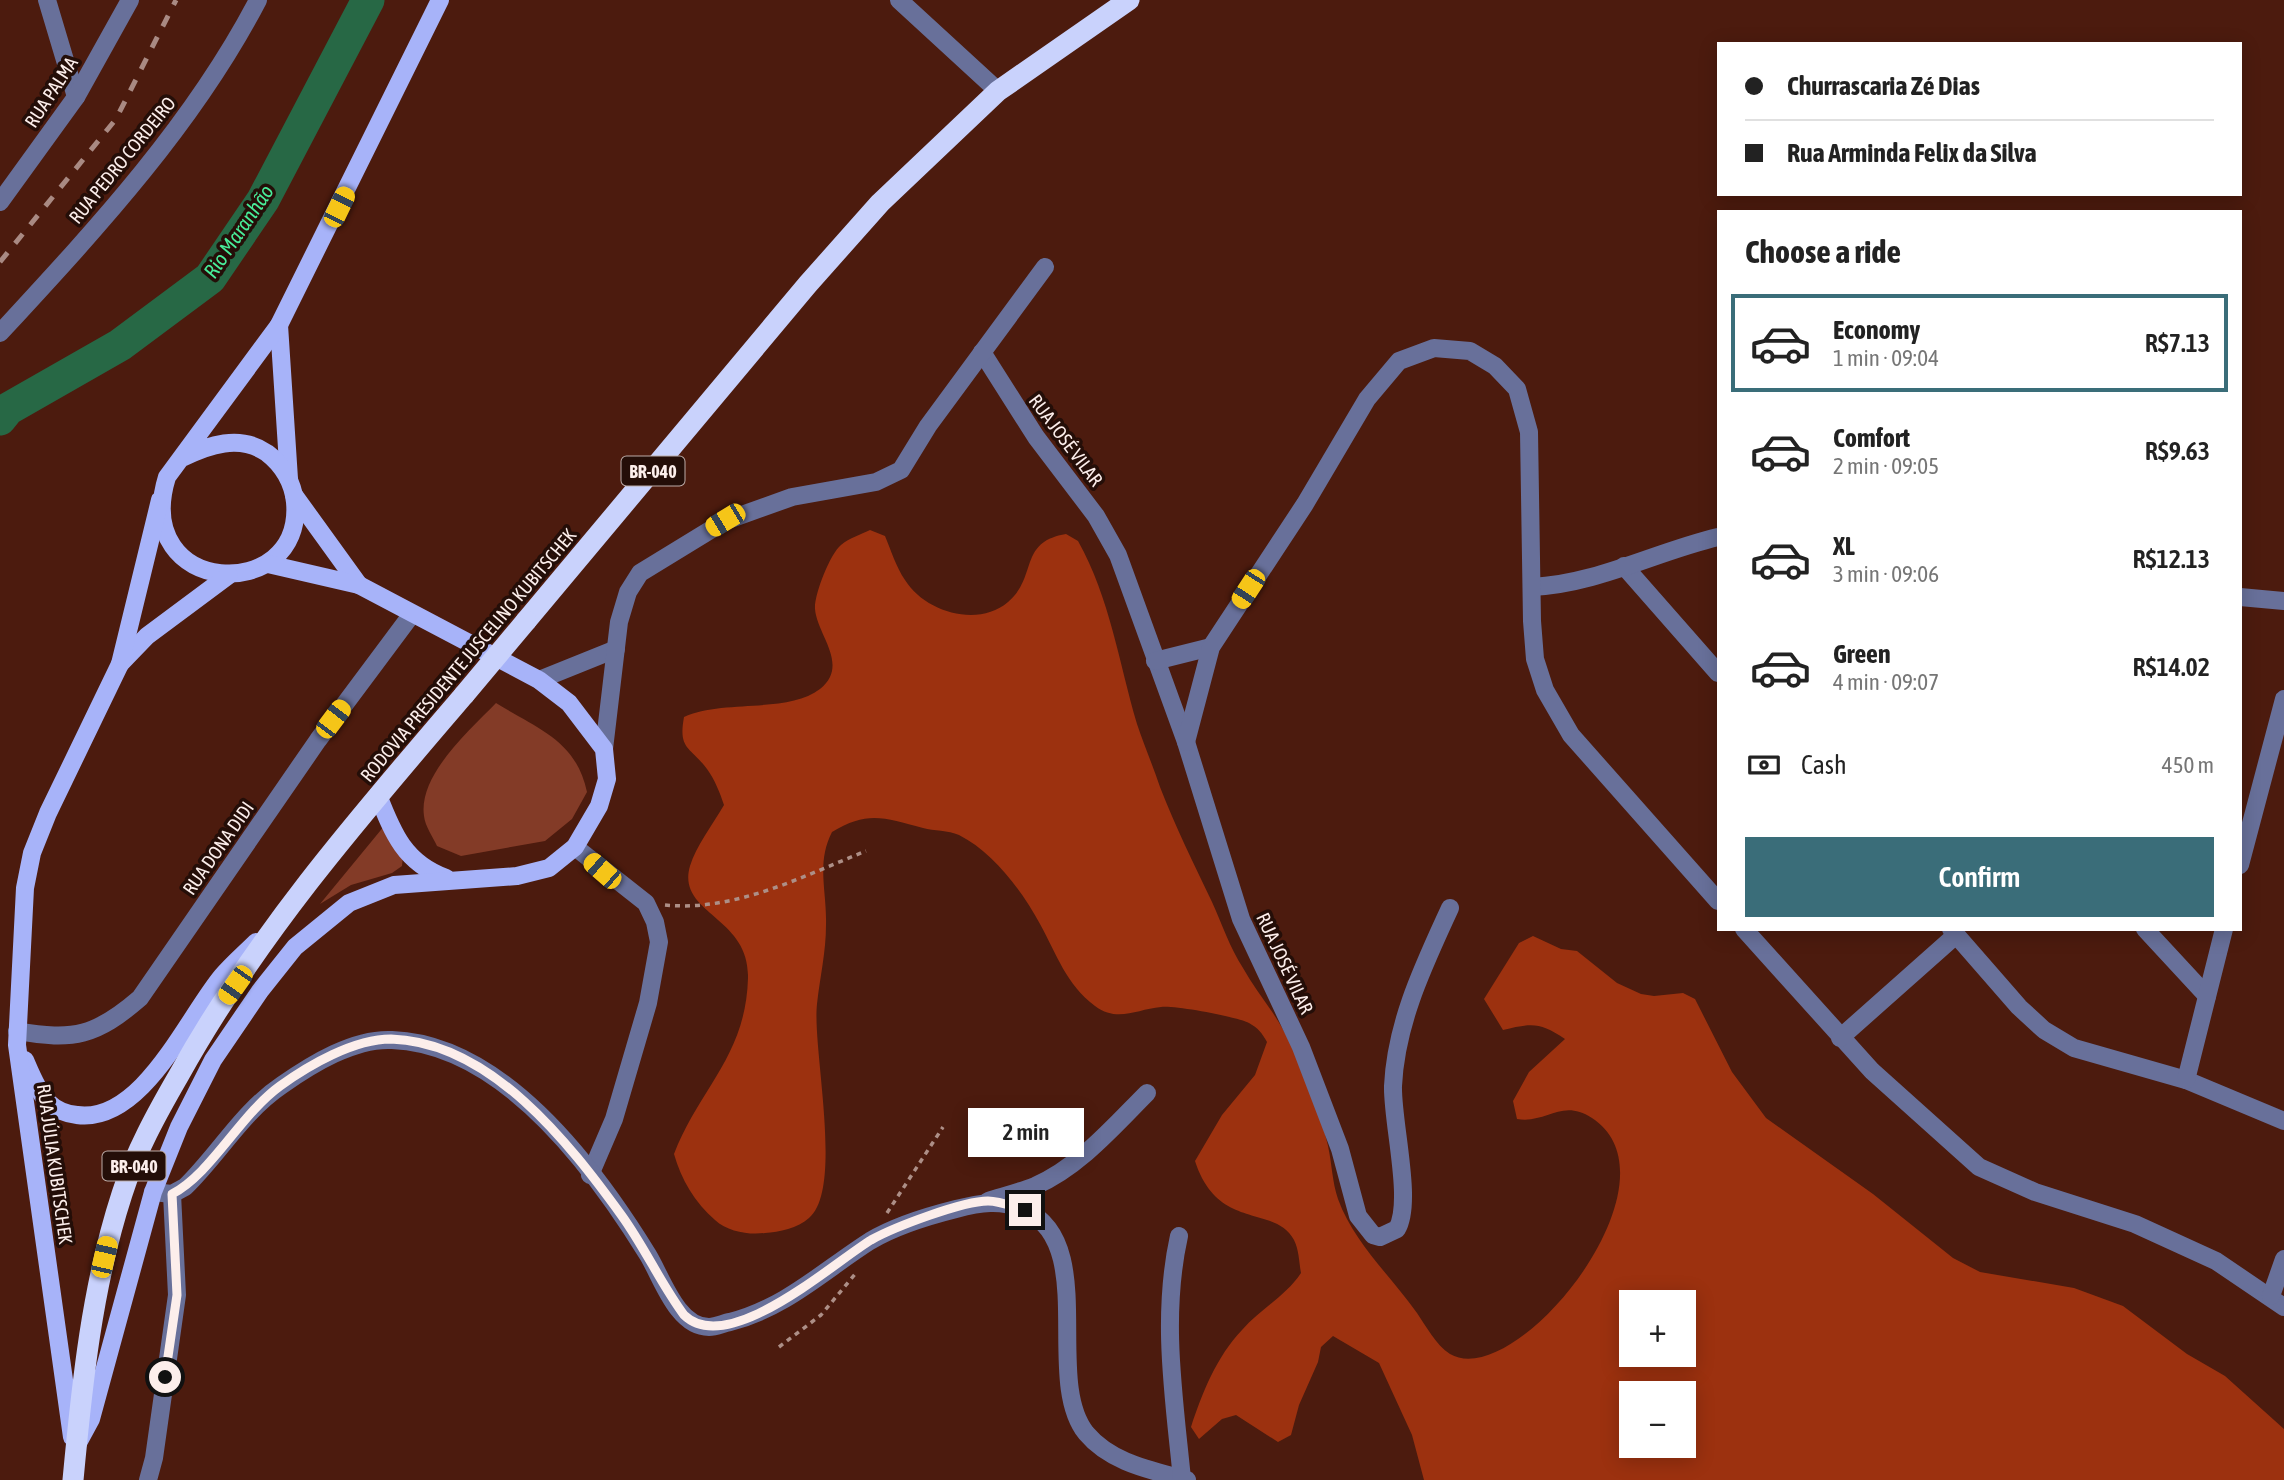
<!DOCTYPE html>
<html lang="en">
<head>
<meta charset="utf-8">
<style>
	:root { --surface:#fff; --page:#f2f2f2; --text:#222; --muted:#767676; --line:#e0e0e0; --accent:#3a6d79 }
	body { margin:0; font-family:"Asap Condensed",sans-serif; background:var(--page); color:var(--text); height:100vh; display:flex; flex-direction:column; font-size:26px; white-space:nowrap }
	* { box-sizing:border-box; margin:0 }
	p { font-size:23px; color:var(--muted) }
	.icon { flex:none; width:38px; height:38px; fill:none; stroke:currentColor; stroke-width:2; stroke-linecap:round; stroke-linejoin:round }
	.map { position:relative; flex:1; overflow:hidden }
	.details { position:absolute; left:1717px; top:210px; width:525px; height:721px; display:flex; flex-direction:column; background:var(--surface); border-radius:0px; box-shadow:0 4px 18px #0003 }
	.details>* { flex:none }
	.banner { position:absolute; left:1717px; top:42px; width:525px; height:154px; border-radius:0px; box-shadow:0 4px 18px #0003; display:grid; align-content:center; height:154px; padding:0 28px; background:var(--surface) }
	.buttons { position:absolute; left:1619px; top:1290px; display:grid; gap:14px }
	.buttons a { display:grid; place-items:center; width:77px; height:77px; border-radius:0px; background:var(--surface); box-shadow:0 4px 18px #0003; font-size:35px }
	.end { position:absolute; width:32px; height:32px; margin:-16px; border:9px solid #fceeeb; background:#111; box-shadow:0 0 0 4px #111 }
	.from { border-radius:50% }
	.bubble { position:absolute; height:49px; border-radius:0px; background:var(--surface); box-shadow:0 4px 18px #0003; font-size:23px; font-weight:600; line-height:49px; text-align:center }
	.car { position:absolute; width:21px; height:42px; margin:-21px -10px; border-radius:9px; box-shadow:0 0 5px 2px #0007; background:linear-gradient(#f5c518 24%,#345 0 40%,#f5c518 0 76%,#345 0 86%,#f5c518 0) }
	.banner b { display:flex; align-items:center; gap:24px; height:66px; font-size:26px }
	.banner b+b { border-top:2px solid var(--line) }
	.banner i { width:18px; height:18px; background:var(--text) }
	ul { padding:0; list-style:none }
	li { display:flex; align-items:center; gap:21px; height:98px; margin:0 14px 10px; padding:0 14px; border:4px solid transparent; border-radius:0px }
	li div { flex:1 }
	li b { display:block; font-size:26px }
	li em { font-style:normal; font-weight:600 }
	li.active { border-color:var(--accent) }
	li>.icon { width:63px; height:63px; stroke-width:1.5 }
	h2 { padding:0 28px; font-size:32px; line-height:84px }
	.pay { display:flex; align-items:center; gap:18px; height:77px; padding:0 28px; font-size:26px }
	.pay p { margin-inline-start:auto }
	.primary-button { display:flex; gap:14px; margin-top:auto; padding:14px 28px }
	.primary-button a { flex:1; height:80px; border-radius:0px; background:var(--accent); color:#fff; font-size:28px; font-weight:600; line-height:80px; text-align:center }
	.map>svg:first-child { display:block }
</style>
</head>
<body>
<div class="map">
<svg width="2284" height="1480" viewBox="0 0 2284 1480">
	<rect width="100%" height="100%" fill="#4c1b0e"/>
	<g fill="#833b27">
		<path d="M496 703C538 729 576 740 587 792L572 819 545 841 461 856 437 846C433 837 425 826 424 816 418 775 470 730 496 703Z"/>
		<path d="M385 825 403 856 402 866 392 873 351 885 320 904Z"/>
	</g>
	<path fill="#9c310f" fill-rule="evenodd" d="M870 530 885 536C891 550 896 567 905 580 925 612 978 628 1008 602 1038 577 1018 542 1066 534L1078 541C1110 598 1119 663 1137 724 1144 745 1153 766 1160 787 1175 826 1194 864 1212 902 1222 924 1230 948 1243 968 1257 993 1277 1015 1289 1041 1306 1074 1320 1110 1328 1146 1332 1164 1332 1181 1338 1199 1354 1243 1390 1275 1417 1313 1426 1326 1436 1345 1450 1354 1516 1393 1687 1180 1592 1118 1561 1098 1547 1124 1517 1119L1513 1101 1529 1072 1565 1039C1540 1022 1532 1023 1503 1030L1484 999 1519 943 1533 936 1561 949 1577 951 1617 983 1641 994 1654 996 1683 993 1695 999 1732 1072 1766 1118 1873 1194 1953 1258 1980 1272 2074 1288 2123 1306 2187 1354 2225 1376 2284 1429V1480H1424L1412 1435 1379 1363 1333 1336 1321 1347 1318 1362 1299 1405 1291 1435 1278 1442 1236 1415 1222 1419 1199 1439 1191 1427C1202 1393 1217 1356 1242 1330 1260 1309 1285 1297 1301 1273 1299 1262 1299 1250 1294 1240 1275 1204 1218 1232 1195 1161L1222 1115 1255 1075 1267 1042C1262 1033 1258 1028 1249 1023 1238 1017 1174 1005 1161 1007 1137 1009 1118 1023 1095 1006 1066 984 1057 955 1040 924 1022 891 993 852 959 835 948 830 934 831 923 828 885 818 868 810 832 832 816 863 827 891 826 925 826 952 820 977 817 1004 812 1049 844 1188 809 1218 798 1228 779 1232 765 1233 749 1235 728 1232 715 1220 695 1203 681 1179 674 1154 699 1089 746 1056 748 978 750 916 676 914 690 866 696 846 713 824 724 805 720 793 715 780 707 769 690 746 678 750 684 717 721 699 788 714 820 689 850 665 817 635 815 609 814 595 830 554 841 545 849 538 862 534 870 530ZM1631 1302H1684V1354H1631ZM1631 1393H1684V1446H1631Z"/>
	<g fill="none" stroke-linecap="round" stroke-linejoin="round">
		<path stroke="#276845" stroke-width="33" d="M0 419 8 409 120 345 210 278 263 200 368 0"/>
		<g stroke="#ad8f87" stroke-width="3.5" stroke-dasharray="5 5" stroke-linecap="butt">
			<path d="M665 905C735 912 803 876 866 851"/>
			<path d="M887 1213 943 1127"/>
			<path d="M779 1347 821 1315 856 1273"/>
		</g>
		<g stroke="#68709a" stroke-width="18">
			<path d="M47 0 76 97"/>
			<path d="M899 0 998 91"/>
			<path d="M0 202 76 97 130 0"/>
			<path d="M0 333C95 230 193 125 258 0"/>
			<path d="M982 352 1036 437 1096 516 1118 555 1186 742 1241 919 1301 1047 1340 1149 1358 1216 1373 1235 1380 1237 1397 1229C1413 1202 1392 1122 1393 1086 1396 1022 1424 965 1450 908"/>
			<path d="M1624 566 1718 673"/>
			<path d="M1532 587C1597 584 1655 552 1718 537"/>
			<path d="M2240 597 2284 601"/>
			<path d="M1155 661 1211 647"/>
			<path d="M539 680 616 649"/>
			<path d="M1186 742 1211 647 1305 504 1367 399 1399 361 1434 348 1470 351 1495 366 1517 389 1529 432 1532 621 1535 659 1545 690 1571 735 1718 901"/>
			<path d="M604 749 619 622 628 592 640 573 725 521 792 497 876 482 901 470 928 426 1045 267"/>
			<path d="M575 847 646 903 655 922 659 942 648 1003 614 1119 590 1175"/>
			<path d="M2240 865 2284 699"/>
			<path d="M1744 929 1872 1071 1979 1167 2035 1192 2135 1224 2216 1261 2284 1307"/>
			<path d="M1951 929 2019 1007 2044 1030 2074 1048 2186 1080 2284 1121"/>
			<path d="M2145 929 2207 996"/>
			<path d="M17 1031C74 1041 96 1036 140 998L318 740 412 614"/>
			<path d="M1840 1038 1956 935"/>
			<path d="M2186 1080 2224 929"/>
			<path d="M153 1192 172 1194 185 1187C219 1154 242 1112 282 1085 312 1064 354 1038 392 1040 503 1044 595 1169 648 1255 662 1278 677 1327 709 1327 716 1327 724 1323 730 1322 785 1308 823 1271 870 1241 895 1226 928 1216 956 1209 979 1203 1001 1199 1025 1210 1099 1244 1043 1379 1086 1433 1111 1463 1151 1470 1187 1480"/>
			<path d="M988 1201C1004 1196 1020 1192 1035 1186 1079 1167 1114 1126 1147 1093"/>
			<path d="M1179 1236C1161 1317 1174 1397 1182 1479"/>
			<path d="M2271 1296 2284 1259"/>
			<path d="M148 1480 154 1458 177 1295 172 1194"/>
		</g>
		<g stroke="#a7b3f9" stroke-width="18">
			<path d="M279 325 289 479"/>
			<path d="M182 458C208 445 240 434 267 453 283 465 293 483 295 502 304 605 130 597 167 477L279 325 440 0"/>
			<path d="M294 495 359 585"/>
			<path d="M120 664 147 636 229 575"/>
			<path d="M378 795C393 834 405 863 446 878"/>
			<path d="M25 1060C31 1074 38 1092 48 1102 56 1110 67 1114 77 1115 142 1124 187 1018 222 976 232 964 245 953 256 942"/>
			<path d="M72 1437 17 1045 25 888 32 853 48 813 120 664 160 500"/>
			<path d="M78 1443 91 1419 153 1192 179 1127 213 1060 260 991 295 947 349 903 394 885 517 876 549 868 575 847 599 806 607 779 604 749 569 703 539 680 359 585 268 564"/>
		</g>
		<g stroke="#c9d2fc" stroke-width="21">
			<path d="M526 621 808 284 880 203 998 91 1129 0"/>
			<path d="M73 1480C82 1384 92 1286 122 1194 135 1153 157 1113 179 1075 256 936 361 815 464 695"/>
		</g>
		<path stroke="#a98a83" stroke-width="5" stroke-dasharray="12 12" stroke-linecap="butt" d="M0 262 116 119 176 0"/>
		<path stroke="#c9d2fc" stroke-width="21" d="M464 695 526 621"/>
	</g>
	<g fill="none" stroke-linecap="round" stroke-linejoin="round">
		<path stroke="#fceeeb" stroke-width="9" d="M165 1377 177 1295 172 1194C211 1174 240 1115 280 1086 309 1065 354 1039 391 1039 491 1042 569 1143 622 1216 645 1248 661 1284 684 1315 728 1358 833 1263 871 1240 894 1227 963 1201 988 1201 1000 1201 1014 1207 1025 1210"/>
	</g>
	<g text-anchor="middle" dominant-baseline="central" stroke-width="7" stroke-linejoin="round" paint-order="stroke">
		<g fill="#240e08" stroke="#bbaba7" stroke-width="2">
			<rect x="621.5" y="456.5" width="63" height="29" rx="5"/>
			<rect x="102.5" y="1151.5" width="63" height="29" rx="5"/>
		</g>
		<g font-size="18" font-weight="bold" fill="#fceeeb">
			<text x="653" y="471">BR-040</text>
			<text x="134" y="1166">BR-040</text>
		</g>
		<g font-size="19" fill="#fceeeb" stroke="#240e08">
			<text transform="translate(51 92) rotate(-57)">RUA PALMA</text>
			<text transform="translate(122 160) rotate(-51)">RUA PEDRO CORDEIRO</text>
			<text transform="translate(1066 440) rotate(53)">RUA JOSÉ VILAR</text>
			<text transform="translate(468 655) rotate(-50)">RODOVIA PRESIDENTE JUSCELINO KUBITSCHEK</text>
			<text transform="translate(218 848) rotate(-55)">RUA DONA DIDI</text>
			<text transform="translate(1285 963) rotate(65)">RUA JOSÉ VILAR</text>
			<text transform="translate(55 1164) rotate(82)">RUA JÚLIA KUBITSCHEK</text>
		</g>
		<g font-size="21" font-style="italic" fill="#48ec99" stroke="#240e08">
			<text transform="translate(238 231) rotate(-56)">Rio Maranhão</text>
		</g>
	</g>
</svg>
<div class="buttons">
<a>+</a>
<a>−</a>
</div>
<i class="end from" style="left:165px;top:1377px"></i>
<i class="end" style="left:1025px;top:1210px"></i>
<div class="bubble" style="left:968px;top:1108px;width:116px">2 min</div>
<i class="car" style="left:339px;top:207px;rotate:26deg"></i>
<i class="car" style="left:725px;top:520px;rotate:239deg"></i>
<i class="car" style="left:1248px;top:589px;rotate:213deg"></i>
<i class="car" style="left:333px;top:719px;rotate:37deg"></i>
<i class="car" style="left:602px;top:871px;rotate:311deg"></i>
<i class="car" style="left:235px;top:985px;rotate:215deg"></i>
<i class="car" style="left:104px;top:1257px;rotate:13deg"></i>
<div class="banner">
<b><i class="from"></i>Churrascaria Zé Dias</b>
<b><i></i>Rua Arminda Felix da Silva</b>
</div>
<section class="details">
<h2>Choose a ride</h2>
<ul>
<li class="active"><svg class="icon" aria-label="car" viewBox="0 0 24 24"><path d="M5 17H2v-5l4-1 3-4h7l3 4 3 1v5h-3M9 17h6M6 11h13"/><circle cx="7" cy="17" r="2"/><circle cx="17" cy="17" r="2"/></svg><div><b>Economy</b><p>1 min · 09:04</p></div><em>R$7.13</em></li>
<li><svg class="icon" aria-label="car" viewBox="0 0 24 24"><path d="M5 17H2v-5l4-1 3-4h7l3 4 3 1v5h-3M9 17h6M6 11h13"/><circle cx="7" cy="17" r="2"/><circle cx="17" cy="17" r="2"/></svg><div><b>Comfort</b><p>2 min · 09:05</p></div><em>R$9.63</em></li>
<li><svg class="icon" aria-label="car" viewBox="0 0 24 24"><path d="M5 17H2v-5l4-1 3-4h7l3 4 3 1v5h-3M9 17h6M6 11h13"/><circle cx="7" cy="17" r="2"/><circle cx="17" cy="17" r="2"/></svg><div><b>XL</b><p>3 min · 09:06</p></div><em>R$12.13</em></li>
<li><svg class="icon" aria-label="car" viewBox="0 0 24 24"><path d="M5 17H2v-5l4-1 3-4h7l3 4 3 1v5h-3M9 17h6M6 11h13"/><circle cx="7" cy="17" r="2"/><circle cx="17" cy="17" r="2"/></svg><div><b>Green</b><p>4 min · 09:07</p></div><em>R$14.02</em></li>
</ul>
<div class="pay"><svg class="icon" aria-label="cash" viewBox="0 0 24 24"><path d="M3 7h18v10H3z"/><circle cx="12" cy="12" r="2"/></svg>Cash<p>450 m</p></div>
<div class="primary-button"><a>Confirm</a></div>
</section>
</div>
</body>
</html>
